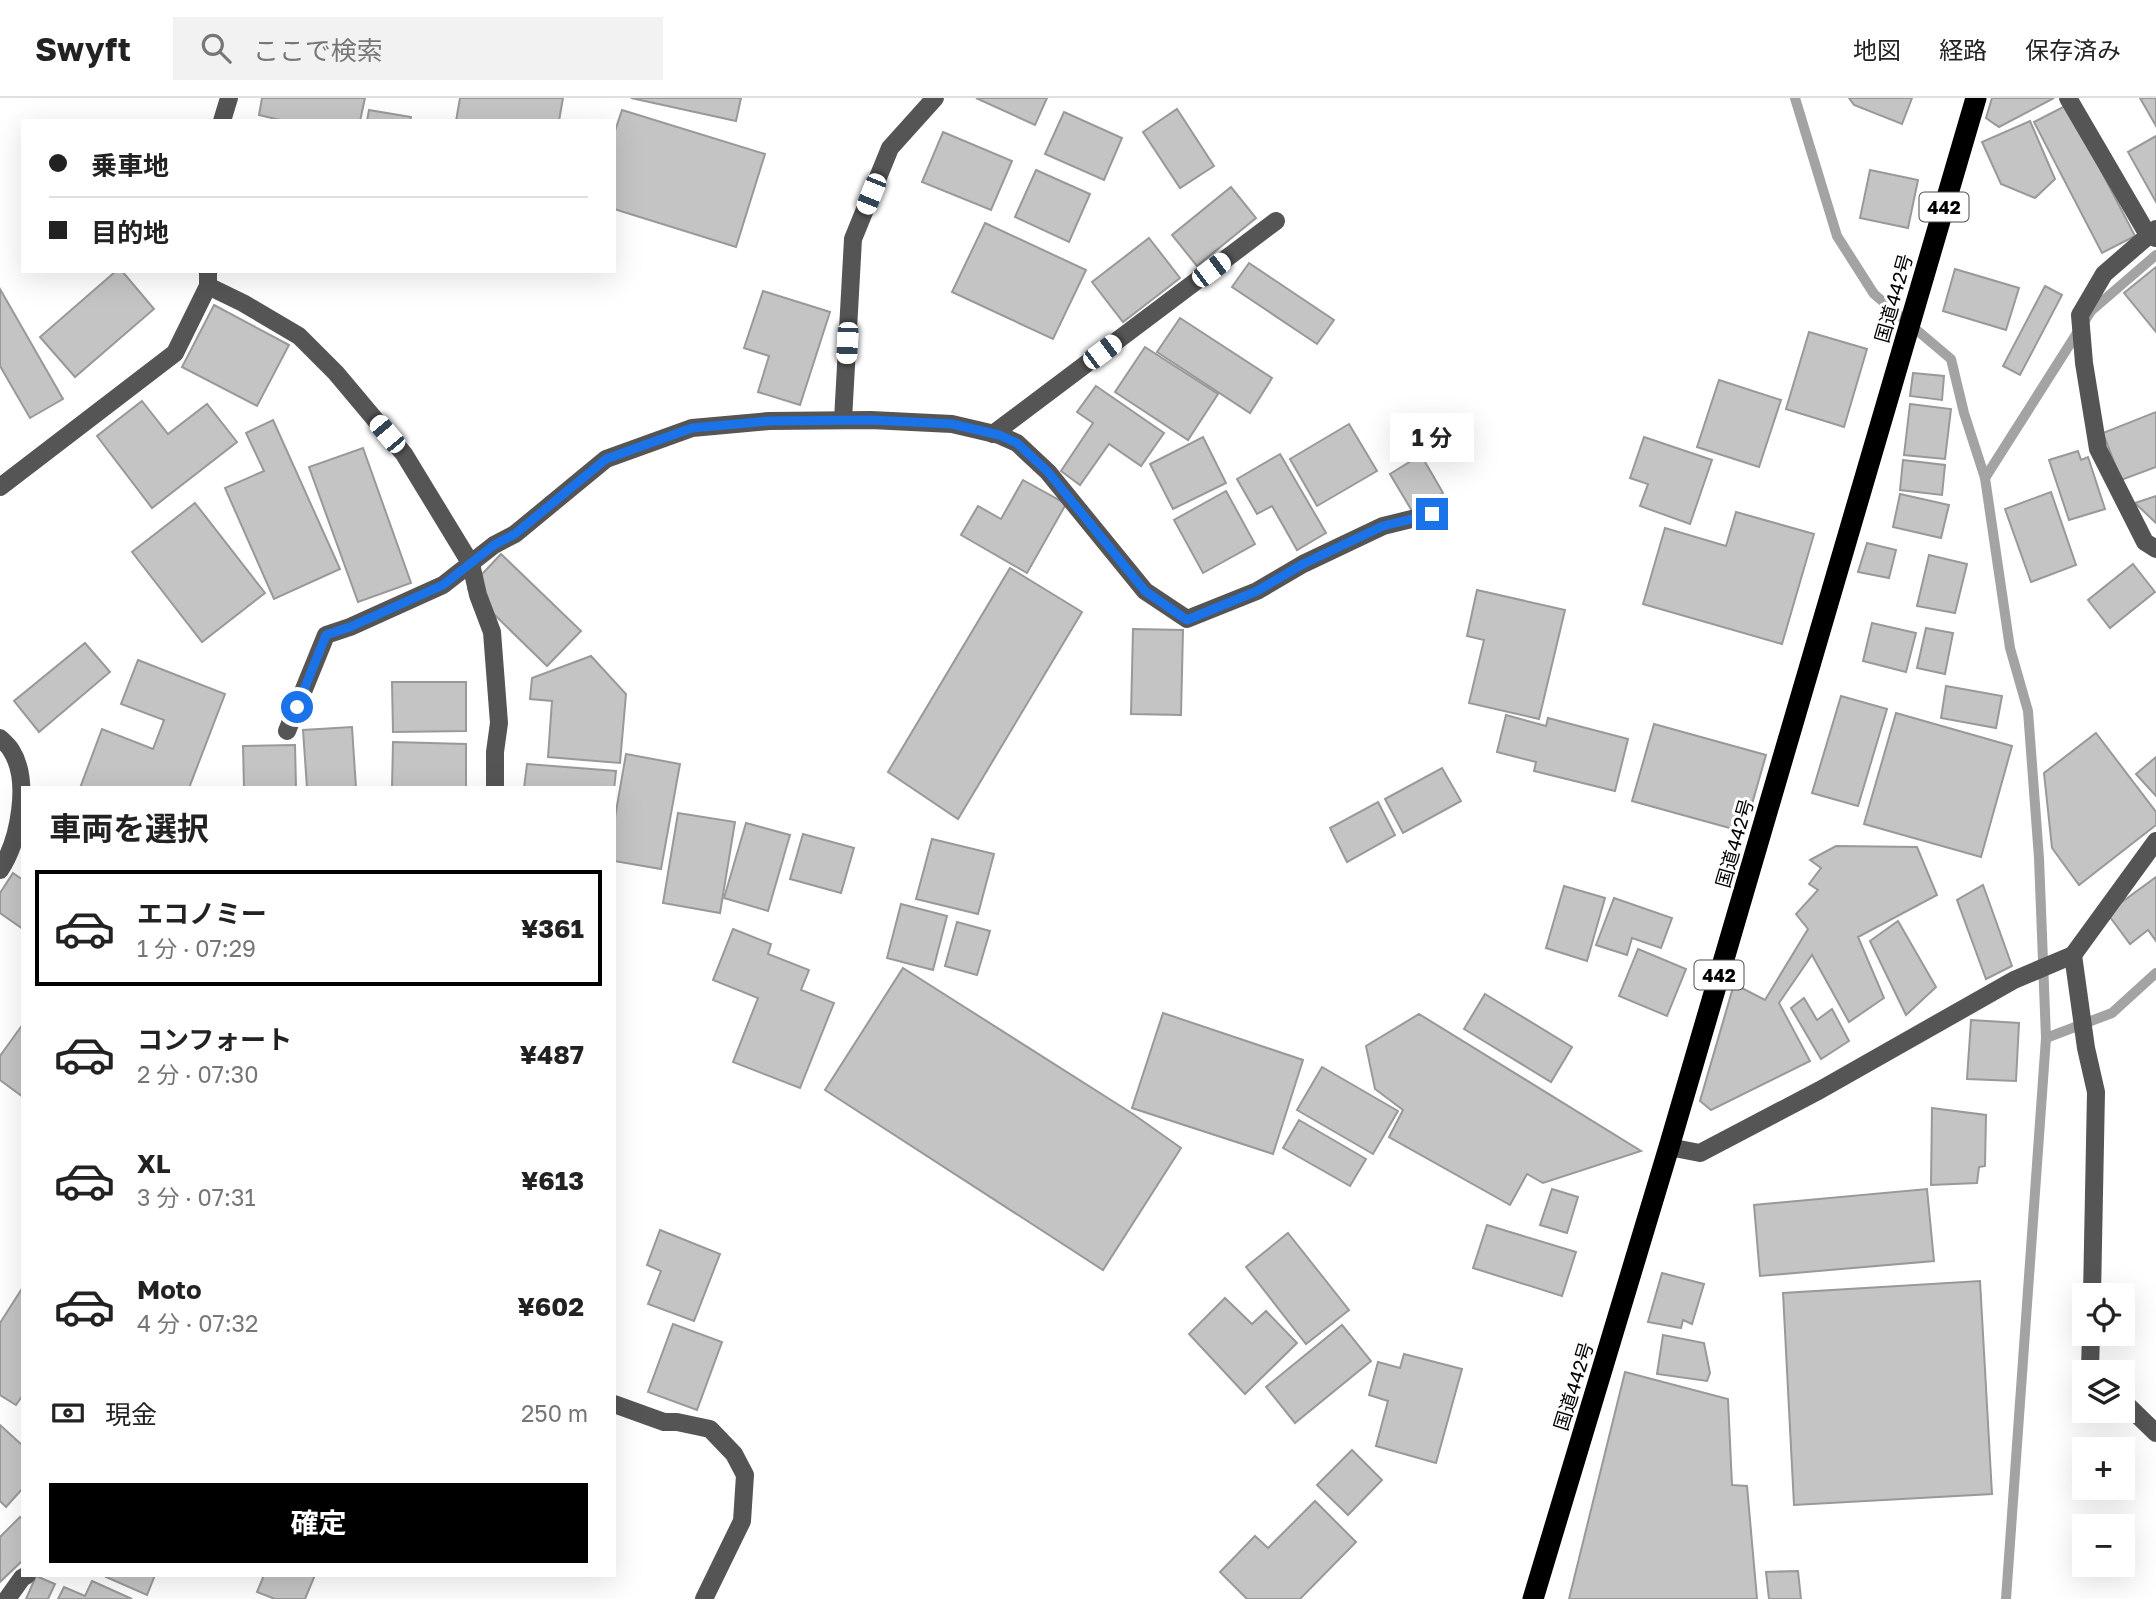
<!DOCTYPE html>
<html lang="ja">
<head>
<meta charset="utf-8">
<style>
	:root { --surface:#fff; --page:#f2f2f2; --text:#222; --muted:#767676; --line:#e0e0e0; --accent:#000 }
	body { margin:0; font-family:"Golos Text","Noto Sans JP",sans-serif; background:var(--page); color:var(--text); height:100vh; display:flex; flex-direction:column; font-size:26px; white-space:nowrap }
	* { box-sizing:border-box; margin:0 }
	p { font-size:23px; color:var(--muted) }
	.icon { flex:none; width:38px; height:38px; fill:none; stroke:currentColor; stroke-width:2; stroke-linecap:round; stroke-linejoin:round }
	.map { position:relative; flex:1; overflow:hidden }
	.drawer { position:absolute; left:21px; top:688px; width:595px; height:791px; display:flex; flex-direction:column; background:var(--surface); border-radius:0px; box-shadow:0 7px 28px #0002 }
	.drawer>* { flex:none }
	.banner { position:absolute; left:21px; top:21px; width:595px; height:154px; border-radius:0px; box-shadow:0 7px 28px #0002; display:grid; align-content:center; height:154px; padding:0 28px; background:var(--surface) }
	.controls { position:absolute; left:2072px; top:1185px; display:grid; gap:14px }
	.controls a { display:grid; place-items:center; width:63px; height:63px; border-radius:0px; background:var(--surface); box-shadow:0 7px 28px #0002; font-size:35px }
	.end { position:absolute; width:32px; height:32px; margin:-16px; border:9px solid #1a73e8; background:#fff; box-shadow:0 0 0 4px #fff }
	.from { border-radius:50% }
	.bubble { position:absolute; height:49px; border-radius:0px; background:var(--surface); box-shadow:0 7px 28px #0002; font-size:23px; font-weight:700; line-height:49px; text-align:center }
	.car { position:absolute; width:21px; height:42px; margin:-21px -10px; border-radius:9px; box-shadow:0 0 5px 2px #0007; background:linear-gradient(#fff 24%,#345 0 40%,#fff 0 76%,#345 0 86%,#fff 0) }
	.banner b { display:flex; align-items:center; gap:24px; height:66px; font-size:26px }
	.banner b+b { border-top:2px solid var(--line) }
	.banner i { width:18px; height:18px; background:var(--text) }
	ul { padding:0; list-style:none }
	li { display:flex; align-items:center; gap:21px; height:116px; margin:0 14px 10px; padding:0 14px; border:4px solid transparent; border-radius:0px }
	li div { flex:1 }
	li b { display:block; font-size:26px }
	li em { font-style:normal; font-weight:700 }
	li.on { border-color:var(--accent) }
	li>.icon { width:63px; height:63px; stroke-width:1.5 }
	h2 { padding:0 28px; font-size:32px; line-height:84px }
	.pay { display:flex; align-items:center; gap:18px; height:77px; padding:0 28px; font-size:26px }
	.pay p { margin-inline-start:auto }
	.cta { display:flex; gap:14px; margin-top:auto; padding:14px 28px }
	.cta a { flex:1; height:80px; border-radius:0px; background:var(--accent); color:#fff; font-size:28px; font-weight:700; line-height:80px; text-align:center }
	header { display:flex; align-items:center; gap:42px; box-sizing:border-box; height:98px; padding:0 35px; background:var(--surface); border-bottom:2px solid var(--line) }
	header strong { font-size:33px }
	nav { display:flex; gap:38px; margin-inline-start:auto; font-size:24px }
	.search { width:490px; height:63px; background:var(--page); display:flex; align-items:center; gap:18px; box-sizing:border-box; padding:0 24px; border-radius:0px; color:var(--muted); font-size:26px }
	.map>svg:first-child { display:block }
</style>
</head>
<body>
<header>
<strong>Swyft</strong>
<div class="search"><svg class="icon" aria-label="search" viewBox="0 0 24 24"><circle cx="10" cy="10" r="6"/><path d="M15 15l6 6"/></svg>ここで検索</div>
<nav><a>地図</a><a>経路</a><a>保存済み</a></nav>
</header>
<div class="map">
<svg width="2156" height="1501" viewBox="0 0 2156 1501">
	<rect width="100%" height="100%" fill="#fff"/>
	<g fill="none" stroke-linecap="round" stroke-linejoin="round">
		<g stroke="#a3a3a3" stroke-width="10">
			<path d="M1795 0 1837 138 1874 196 1951 261 1964 315 1985 380 2010 550 2028 613 2039 760 2046 940 2006 1501"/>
			<path d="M1985 380 2091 213 2156 157"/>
			<path d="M2046 940 2112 915 2156 875"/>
		</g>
	</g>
	<g fill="#c4c4c4" stroke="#999" stroke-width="2">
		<path d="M262 0H365L360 23H284L259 17Z"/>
		<path d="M460 0H563L559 23H456Z"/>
		<path d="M631 0H741L736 23Z"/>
		<path d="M976 0H1047L1035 27Z"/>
		<path d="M1849 0H1912L1902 26 1854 7Z"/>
		<path d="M1992 0H2054L1999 29 1986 20Z"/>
		<path d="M2140 0H2156V28Z"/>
		<path d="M2067 7 2135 138 2102 155 2034 24Z"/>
		<path d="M1177 11 1214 68 1180 90 1143 34Z"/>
		<path d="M369 12 411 19 410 23H367Z"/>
		<path d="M622 12 765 56 736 149 614 111V36Z"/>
		<path d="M1064 14 1122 40 1104 82 1045 56Z"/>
		<path d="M2030 23 2055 81 2035 100 2001 86 1982 44Z"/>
		<path d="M943 34 1012 63 991 112 922 84Z"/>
		<path d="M2156 38V104L2128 54Z"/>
		<path d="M1036 72 1090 96 1069 144 1015 119Z"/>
		<path d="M1870 72 1918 82 1908 130 1860 120Z"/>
		<path d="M1231 89 1256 120 1197 168 1172 137Z"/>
		<path d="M985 125 1086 172 1053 241 952 194Z"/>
		<path d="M1149 140 1180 180 1123 224 1092 184Z"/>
		<path d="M1249 165 1334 222 1317 246 1232 189Z"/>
		<path d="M2156 169V234L2124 195Z"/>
		<path d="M1955 171 2019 190 2006 232 1943 213Z"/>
		<path d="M116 173H122L154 211 75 279 40 239Z"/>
		<path d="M2045 188 2062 197 2020 277 2003 268Z"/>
		<path d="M0 191 63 301 30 320 0 268Z"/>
		<path d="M763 193 830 214 800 307 758 294 769 258 744 250Z"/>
		<path d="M214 207 289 247 257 308 182 269Z"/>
		<path d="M1180 220 1272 280 1250 315 1157 254Z"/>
		<path d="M1809 234 1867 251 1844 329 1786 311Z"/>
		<path d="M1145 249 1218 296 1188 342 1115 294Z"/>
		<path d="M1913 275 1944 278 1942 302 1910 298Z"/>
		<path d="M1719 282 1781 302 1759 369 1697 349Z"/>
		<path d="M1096 288 1164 335 1141 368 1109 346 1080 387 1061 373 1093 325 1077 314Z"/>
		<path d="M142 303 168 336 207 306 237 344 152 410 97 338Z"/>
		<path d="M1910 306 1951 311 1945 361 1904 357Z"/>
		<path d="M2156 314V369L2121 382 2103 335Z"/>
		<path d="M273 322 340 471 274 501 225 390 264 373 246 335Z"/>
		<path d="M1349 326 1377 373 1317 408 1290 361Z"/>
		<path d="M1203 339 1226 385 1173 411 1150 366Z"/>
		<path d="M1644 339 1712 362 1690 426 1640 408 1648 386 1630 380Z"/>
		<path d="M363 350 411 485 358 504 309 369Z"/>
		<path d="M2078 353 2081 362 2088 359 2105 411 2069 422 2049 362Z"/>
		<path d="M1280 356 1326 435 1297 452 1272 408 1257 416 1237 381Z"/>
		<path d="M1421 357 1443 395 1412 413 1390 376Z"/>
		<path d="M1903 362 1945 367 1942 397 1900 392Z"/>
		<path d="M1023 382 1066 406 1027 475 961 437 978 408 1001 421Z"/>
		<path d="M1226 393 1255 446 1203 475 1174 422Z"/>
		<path d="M2051 394 2076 467 2031 484 2005 411Z"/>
		<path d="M1900 396 1949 407 1941 440 1893 429Z"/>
		<path d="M2156 398V425L2135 405Z"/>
		<path d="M195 405 265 495 202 544 132 454Z"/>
		<path d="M1736 414 1814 436 1782 546 1643 506 1665 430 1726 448Z"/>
		<path d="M1867 445 1896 452 1889 480 1858 474Z"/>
		<path d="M501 456 581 533 547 568 468 491Z"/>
		<path d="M1929 457 1967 466 1955 515 1917 508Z"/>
		<path d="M2133 466 2155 494 2110 530 2088 502Z"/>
		<path d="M1010 470 1082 514 958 721 888 674Z"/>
		<path d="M1477 492 1565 512 1539 621 1469 605 1484 542 1467 538Z"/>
		<path d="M1872 525 1916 535 1906 574 1863 563Z"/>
		<path d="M1926 530 1953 535 1945 576 1917 570Z"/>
		<path d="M1133 531 1183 532 1181 617 1131 616Z"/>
		<path d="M85 545 110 574 39 634 14 603Z"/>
		<path d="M591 558 626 596 620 665 548 659 552 603 530 601 532 580Z"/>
		<path d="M138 562 225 596 189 690H80L102 631 153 651 164 622 121 606Z"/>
		<path d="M392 584H466V633L393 634Z"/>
		<path d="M1946 588 2002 598 1996 630 1941 620Z"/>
		<path d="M1841 598 1887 611 1858 708 1812 695Z"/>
		<path d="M1896 615 2012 648 1981 759 1864 726Z"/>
		<path d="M1506 617 1546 628 1548 620 1628 641 1615 693 1534 673 1536 664 1497 654Z"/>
		<path d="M1654 626 1766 657 1744 734 1632 703Z"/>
		<path d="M352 629 356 690H307L303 632Z"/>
		<path d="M2096 635 2156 714V727L2079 787 2052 750 2044 675Z"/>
		<path d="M393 644 466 646V690H392Z"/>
		<path d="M295 647 296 690H244L243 648Z"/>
		<path d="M626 656 680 666 661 771 614 763V725Z"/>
		<path d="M2156 659V698L2136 676Z"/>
		<path d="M527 666 616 673 614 692V690H524Z"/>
		<path d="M1442 670 1461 703 1403 735 1385 701Z"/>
		<path d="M1378 704 1395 737 1347 764 1330 730Z"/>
		<path d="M678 715 735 724 720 815 663 805Z"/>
		<path d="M746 725 790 737 768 813 724 800Z"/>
		<path d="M803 736 854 750 841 795 790 781Z"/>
		<path d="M932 741 994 756 978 816 916 801Z"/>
		<path d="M1836 748 1917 749 1937 797 1858 839 1884 900 1849 924 1812 857 1779 905 1810 963 1711 1012 1700 1003 1734 886 1765 902 1808 831 1796 816 1818 792 1809 786 1821 770 1810 762Z"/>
		<path d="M13 775 23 782V831L0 815V795Z"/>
		<path d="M2156 779V843L2148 832 2130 846 2107 815Z"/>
		<path d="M1983 787 2012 868 1986 881 1957 802Z"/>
		<path d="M1564 788 1605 800 1587 863 1546 850Z"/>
		<path d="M1614 800 1672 820 1661 850 1632 840 1627 857 1596 847Z"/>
		<path d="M901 806 947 818 933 872 887 860Z"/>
		<path d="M1898 823 1936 889 1906 917 1870 843Z"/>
		<path d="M957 824 990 833 977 877 945 868Z"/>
		<path d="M733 831 771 846 768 856 809 872 801 892 834 905 800 990 733 964 758 900 713 882Z"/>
		<path d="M1638 851 1686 871 1667 918 1619 898Z"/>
		<path d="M903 870 1133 1016 1181 1050 1103 1172 825 992Z"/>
		<path d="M1485 896 1572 949 1551 984 1464 931Z"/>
		<path d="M1804 900 1817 922 1832 911 1849 943 1821 961 1791 910Z"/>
		<path d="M1163 915 1303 962 1273 1056 1132 1010Z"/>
		<path d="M1419 916 1641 1053 1543 1085 1527 1076 1510 1107 1389 1039 1403 1012 1375 991 1366 948Z"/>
		<path d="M1971 922 2019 925 2016 983 1967 981Z"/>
		<path d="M23 926V999L0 982V958Z"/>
		<path d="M1322 969 1398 1013 1373 1056 1297 1012Z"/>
		<path d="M1932 1010 1986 1017 1985 1068 1979 1069 1977 1085 1931 1087Z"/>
		<path d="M1299 1022 1366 1061 1350 1088 1283 1050Z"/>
		<path d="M1552 1091 1578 1099 1567 1135 1540 1127Z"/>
		<path d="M1927 1091 1934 1163 1760 1178 1754 1107Z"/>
		<path d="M1487 1127 1576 1154 1562 1198 1473 1170Z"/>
		<path d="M660 1132 720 1156 694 1223 648 1206 661 1173 647 1167Z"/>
		<path d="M1288 1135 1349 1212 1306 1246 1246 1169Z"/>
		<path d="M1662 1175 1704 1186 1692 1226 1683 1222 1681 1230 1648 1224Z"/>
		<path d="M1980 1183 1992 1396 1794 1407 1783 1195Z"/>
		<path d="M23 1189V1297L16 1307 0 1297V1225Z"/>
		<path d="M1225 1200 1252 1226 1266 1213 1297 1245 1245 1296 1189 1236Z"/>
		<path d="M673 1226 722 1244 697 1312 648 1294Z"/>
		<path d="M1342 1227 1371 1263 1295 1325 1266 1289Z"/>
		<path d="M1663 1237 1704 1245 1710 1275 1707 1283 1657 1276Z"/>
		<path d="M1404 1256 1462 1271 1436 1365 1376 1348 1388 1303 1369 1297 1378 1264 1400 1270Z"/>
		<path d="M1625 1274 1728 1301 1732 1387 1747 1388 1757 1501H1569Z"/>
		<path d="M0 1327 23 1348V1390L6 1409 0 1403Z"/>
		<path d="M1352 1352 1382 1382 1348 1417 1317 1387Z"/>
		<path d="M1315 1403 1356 1444 1300 1501H1247L1220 1474 1255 1438 1268 1450Z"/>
		<path d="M20 1419 23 1422V1462L0 1484V1439Z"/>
		<path d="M1798 1473 1801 1501H1769L1766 1474Z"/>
		<path d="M107 1477H155L147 1497 106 1479Z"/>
		<path d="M264 1477H315L305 1501H275L257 1494Z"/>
		<path d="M36 1478 55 1486 48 1501H26Z"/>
		<path d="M92 1483 132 1501H58L64 1489 85 1498Z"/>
	</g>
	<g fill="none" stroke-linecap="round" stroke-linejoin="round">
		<g stroke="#555" stroke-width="18">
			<path d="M2068 0 2148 137 2156 140"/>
			<path d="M222 23 229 0"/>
			<path d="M2156 131 2104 176 2080 217 2084 265 2098 351 2145 444 2156 451"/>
			<path d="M208 188 243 205 299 238 336 275 404 356 471 466 478 497 492 534 499 625 495 654V690"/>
			<path d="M843 322 853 141 890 50 935 0"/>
			<path d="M993 336 1276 123"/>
			<path d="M0 389 175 255 208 188V173"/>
			<path d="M287 633 326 537 350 529 443 487 494 447 515 436 606 361 692 330 769 323 871 322 952 326 999 337 1017 345 1048 374 1145 493 1187 521 1257 493 1303 466 1383 428 1432 416"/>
			<path d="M0 640C3 643 8 647 11 652 31 683 19 743 0 772"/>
			<path d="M2073 857 2086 950 2096 994 2092 1197"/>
			<path d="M1669 1049 1700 1055 1820 992 2014 882 2073 857 2156 743"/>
			<path d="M2091 1236 2090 1271 2093 1274"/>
			<path d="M2123 1303 2156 1335"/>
			<path d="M614 1306 664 1324H677L710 1331 734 1356 745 1377 742 1423 704 1501"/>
			<path d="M7 1501 22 1480 27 1477"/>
		</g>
		<path stroke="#000" stroke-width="21" d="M1533 1501 1669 1049 1976 0"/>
	</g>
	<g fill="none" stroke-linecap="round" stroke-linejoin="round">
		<path stroke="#1a73e8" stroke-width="9" d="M297 609 326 537 350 529 443 487 494 447 515 436 606 361 692 330 769 323 871 322 952 326 999 337 1017 345 1048 374 1145 493 1187 522 1257 493 1303 466 1383 428 1432 416"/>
	</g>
	<g text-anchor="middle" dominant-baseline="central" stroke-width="6" stroke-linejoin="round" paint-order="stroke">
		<g fill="#fff" stroke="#4c4c4c" stroke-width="2">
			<rect x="1919.5" y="94.5" width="49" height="29" rx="5"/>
			<rect x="1694.5" y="862.5" width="49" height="29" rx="5"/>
		</g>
		<g font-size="18" font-weight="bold" fill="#000">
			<text x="1944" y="109">442</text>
			<text x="1719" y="877">442</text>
		</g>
		<g font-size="19" fill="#000" stroke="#fff">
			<text transform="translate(1893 200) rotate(-74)">国道442号</text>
			<text transform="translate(1734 745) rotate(-74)">国道442号</text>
			<text transform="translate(1573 1288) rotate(-73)">国道442号</text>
		</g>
	</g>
</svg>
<div class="controls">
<a><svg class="icon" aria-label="locate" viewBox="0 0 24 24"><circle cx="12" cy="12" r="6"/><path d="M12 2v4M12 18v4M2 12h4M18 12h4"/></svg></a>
<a><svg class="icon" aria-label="layers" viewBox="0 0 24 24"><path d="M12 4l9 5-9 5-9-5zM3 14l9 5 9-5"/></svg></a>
<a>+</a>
<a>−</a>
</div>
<i class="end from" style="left:297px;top:609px"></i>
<i class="end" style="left:1432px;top:416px"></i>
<div class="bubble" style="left:1390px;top:315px;width:84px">1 分</div>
<i class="car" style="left:871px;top:96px;rotate:202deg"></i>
<i class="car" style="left:1211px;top:172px;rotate:53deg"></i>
<i class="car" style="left:847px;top:245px;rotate:183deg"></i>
<i class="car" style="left:1102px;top:254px;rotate:53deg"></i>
<i class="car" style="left:387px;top:336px;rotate:320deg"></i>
<div class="banner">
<b><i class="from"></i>乗車地</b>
<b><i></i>目的地</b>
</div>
<section class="drawer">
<h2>車両を選択</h2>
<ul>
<li class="on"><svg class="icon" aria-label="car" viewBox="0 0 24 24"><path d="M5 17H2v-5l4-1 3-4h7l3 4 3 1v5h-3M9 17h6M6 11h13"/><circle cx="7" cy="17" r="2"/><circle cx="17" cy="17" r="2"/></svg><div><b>エコノミー</b><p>1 分 · 07:29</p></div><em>¥361</em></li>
<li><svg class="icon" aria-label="car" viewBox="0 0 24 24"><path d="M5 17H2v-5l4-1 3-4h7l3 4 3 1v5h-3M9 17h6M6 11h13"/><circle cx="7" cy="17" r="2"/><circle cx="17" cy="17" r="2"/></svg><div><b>コンフォート</b><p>2 分 · 07:30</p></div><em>¥487</em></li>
<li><svg class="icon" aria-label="car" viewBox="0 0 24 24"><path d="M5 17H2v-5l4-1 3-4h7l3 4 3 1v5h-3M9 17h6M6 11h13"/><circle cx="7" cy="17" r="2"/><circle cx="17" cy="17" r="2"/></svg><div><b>XL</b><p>3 分 · 07:31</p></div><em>¥613</em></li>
<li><svg class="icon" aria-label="car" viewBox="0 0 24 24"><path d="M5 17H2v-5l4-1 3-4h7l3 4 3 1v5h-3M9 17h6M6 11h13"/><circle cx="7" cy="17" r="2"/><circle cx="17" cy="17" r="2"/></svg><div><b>Moto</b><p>4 分 · 07:32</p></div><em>¥602</em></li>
</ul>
<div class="pay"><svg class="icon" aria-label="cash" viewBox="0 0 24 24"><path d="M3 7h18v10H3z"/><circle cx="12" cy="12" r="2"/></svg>現金<p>250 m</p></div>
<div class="cta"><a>確定</a></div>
</section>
</div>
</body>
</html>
